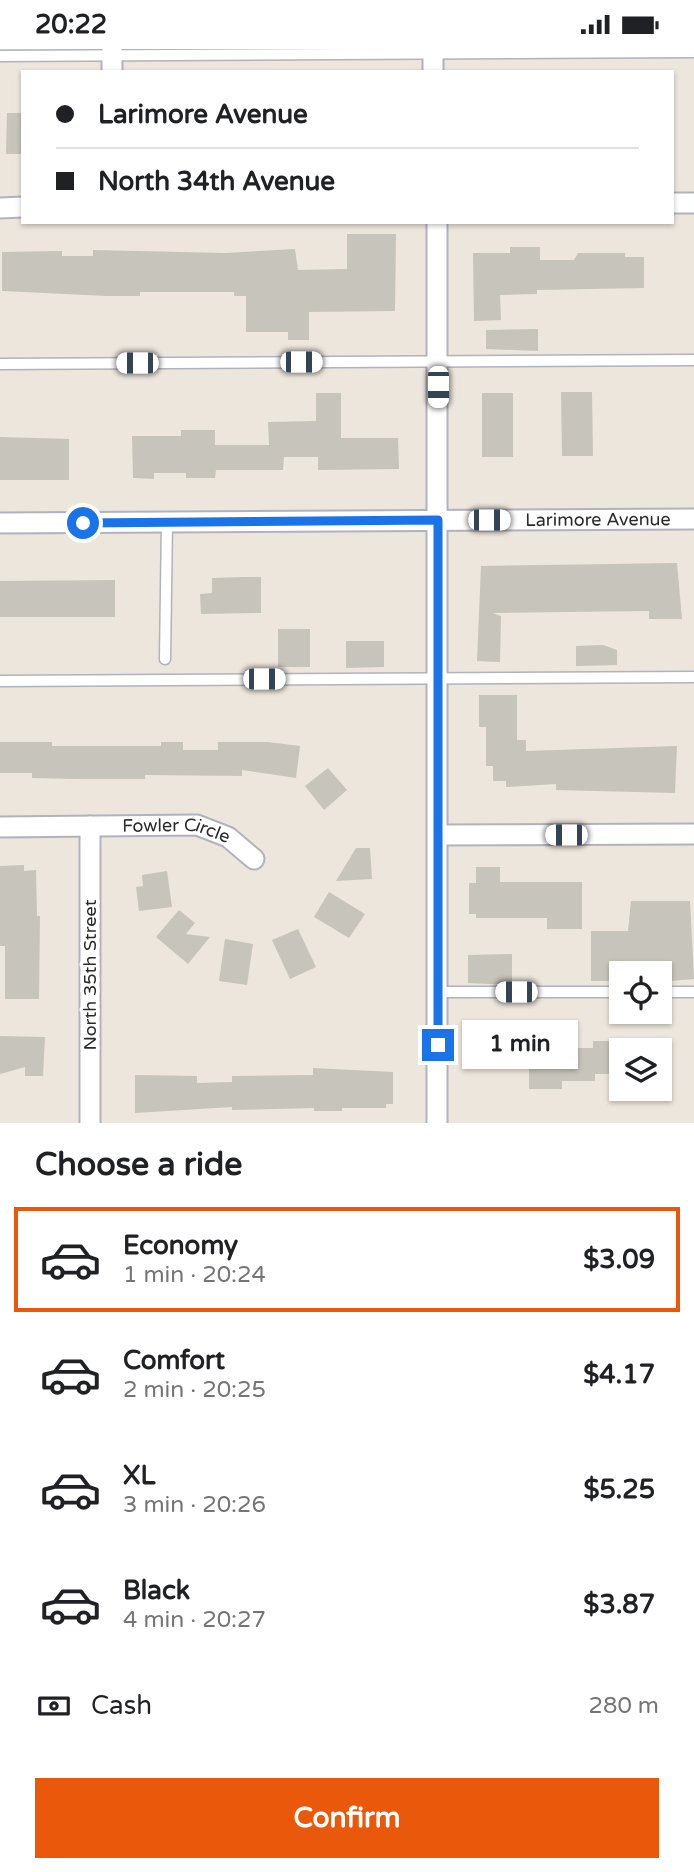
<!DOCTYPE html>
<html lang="en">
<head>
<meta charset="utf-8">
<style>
	:root { --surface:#fff; --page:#f6f6f6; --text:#202124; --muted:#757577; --line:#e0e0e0; --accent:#ea580c }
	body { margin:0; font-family:"Varela Round",sans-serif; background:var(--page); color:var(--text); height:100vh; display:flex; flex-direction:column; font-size:26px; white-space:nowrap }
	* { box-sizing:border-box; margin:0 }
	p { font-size:23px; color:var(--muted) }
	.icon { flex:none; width:38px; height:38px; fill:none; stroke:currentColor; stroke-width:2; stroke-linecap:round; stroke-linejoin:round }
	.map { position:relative; height:1074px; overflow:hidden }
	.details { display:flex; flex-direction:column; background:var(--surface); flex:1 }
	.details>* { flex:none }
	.banner { position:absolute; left:21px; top:21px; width:653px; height:154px; border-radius:0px; box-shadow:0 2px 5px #0004; display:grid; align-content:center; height:154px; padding:0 35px; background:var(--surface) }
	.fabs { position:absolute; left:609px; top:912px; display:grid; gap:14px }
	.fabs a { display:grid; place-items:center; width:63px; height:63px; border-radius:0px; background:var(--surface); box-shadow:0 2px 5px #0004; font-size:35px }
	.end { position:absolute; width:32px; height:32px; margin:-16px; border:9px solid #1a73e8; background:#fff; box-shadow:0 0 0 4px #fff }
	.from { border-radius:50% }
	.bubble { position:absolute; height:49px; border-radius:0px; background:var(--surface); box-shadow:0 2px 5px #0004; font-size:23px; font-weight:700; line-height:49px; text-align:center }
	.car { position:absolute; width:21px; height:42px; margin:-21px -10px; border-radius:9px; box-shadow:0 0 5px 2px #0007; background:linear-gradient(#fff 24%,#345 0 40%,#fff 0 76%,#345 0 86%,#fff 0) }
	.banner b { display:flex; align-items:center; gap:24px; height:66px; font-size:26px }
	.banner b+b { border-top:2px solid var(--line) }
	.banner i { width:18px; height:18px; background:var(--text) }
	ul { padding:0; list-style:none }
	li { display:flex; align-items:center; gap:21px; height:105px; margin:0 14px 10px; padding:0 21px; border:4px solid transparent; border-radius:0px }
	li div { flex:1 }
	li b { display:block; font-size:26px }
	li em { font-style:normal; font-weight:700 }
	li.active { border-color:var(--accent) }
	li>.icon { width:63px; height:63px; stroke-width:1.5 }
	h2 { padding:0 35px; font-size:32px; line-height:84px }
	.pay { display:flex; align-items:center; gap:18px; height:77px; padding:0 35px; font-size:26px }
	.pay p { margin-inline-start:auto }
	.action { display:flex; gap:14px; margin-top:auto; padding:14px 35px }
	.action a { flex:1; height:80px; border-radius:0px; background:var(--accent); color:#fff; font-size:28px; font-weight:700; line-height:80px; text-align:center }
	.status { display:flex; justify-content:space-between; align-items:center; height:49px; padding:0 35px; background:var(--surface); direction:ltr }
	.status svg { height:19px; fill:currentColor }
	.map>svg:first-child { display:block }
</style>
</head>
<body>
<div class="status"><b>20:22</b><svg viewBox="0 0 49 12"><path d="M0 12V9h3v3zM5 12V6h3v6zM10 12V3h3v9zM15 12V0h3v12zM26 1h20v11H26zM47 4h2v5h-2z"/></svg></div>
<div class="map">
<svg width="694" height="1074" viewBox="0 0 694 1074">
	<rect width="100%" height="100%" fill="#ece6dd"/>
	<g fill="#c7c4bb">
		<path d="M7 64H23V105H6Z"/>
		<path d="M347 185H396L395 262 309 263V291H288V283H246V247H234V243H140V247H107L2 242V203L62 202V207H93V201L225 204 295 200 298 221 347 220Z"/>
		<path d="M510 198H540V211H574L578 204H625V208H644V239L537 241V245L500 246 501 271 474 272 473 204H510Z"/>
		<path d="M538 280V302L486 300V281Z"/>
		<path d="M561 343H592L593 407H562Z"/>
		<path d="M316 344H341V389H398L399 420 318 421V408H284L283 421H216L215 429H186V424H154V430L133 429 132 387H181V381H215V396H269L268 373 316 372Z"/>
		<rect x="482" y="344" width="31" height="64"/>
		<path d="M0 388 69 390V431H0Z"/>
		<path d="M677 514 682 570H649V562L493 564 501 567 500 613 477 612 481 517Z"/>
		<path d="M244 528H261V564L201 565 200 545 212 544V529Z"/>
		<path d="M115 531V568H0V532Z"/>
		<rect x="278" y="580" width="32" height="38"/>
		<path d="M346 592H384V618L346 619Z"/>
		<path d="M603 596 617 601V616L576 617V597Z"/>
		<path d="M479 646H517V691H526V702L677 697 675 744 556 741V735L506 738V732H493V717H486V678H479Z"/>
		<path d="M0 693H52V697H161V693H183V701H218V693H268L300 697 296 729 242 721V727L145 726V730H77L32 729V724H0Z"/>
		<path d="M328 719 347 741 324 761 305 737Z"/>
		<path d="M356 799H370L372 830 336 832Z"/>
		<path d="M24 816V822L36 821 37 867H40L39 950H5V897H0V817Z"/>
		<path d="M476 818H500V833H582V880H547V869H476V865H469V834H476Z"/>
		<path d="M167 822 172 858 139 862 136 838 143 837 142 826Z"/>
		<path d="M329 843 365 865 349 889 314 868Z"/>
		<path d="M631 852H690L694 930 660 933V924H621V932H591V882H628Z"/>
		<path d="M179 861 195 874 186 885 210 888 188 915 156 888Z"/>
		<path d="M298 880 316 918 290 930 272 891Z"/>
		<path d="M225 890 253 895 247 936 219 932Z"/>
		<path d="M512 905V936L468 934V906Z"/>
		<path d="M0 987 45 988 43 1027H25V1018L0 1025Z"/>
		<path d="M593 992H621V1025H595V1032H562V1040H529V1007H561V999H593Z"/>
		<path d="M313 1019 393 1023V1055H386V1059H342V1062H314V1059L232 1061V1058L135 1064V1026L197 1027V1034L232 1033V1027L313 1026Z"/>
	</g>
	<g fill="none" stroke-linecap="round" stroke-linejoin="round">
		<g stroke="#b0b2be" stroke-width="13">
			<g id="service">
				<path d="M0 7 694 3"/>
				<path d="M0 315 694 311"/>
				<path d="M165 610 167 473"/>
				<path d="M0 632 694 628"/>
				<path d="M438 943H621"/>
				<path d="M660 943H694"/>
			</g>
		</g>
		<g stroke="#b0b2be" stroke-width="23">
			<g id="minor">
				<path d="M433 0V23"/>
				<path d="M112 23V0"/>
				<path d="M672 154H694"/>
				<path d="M0 159 23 158"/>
				<path d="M437 173V1074"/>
				<path id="s1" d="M0 474 694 470"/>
				<path d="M90 777V1074"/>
				<path id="s2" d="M0 778 197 776 228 788 254 810"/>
				<path d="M438 786 694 785"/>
			</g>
		</g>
		<use href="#service" stroke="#fff" stroke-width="10"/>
		<use href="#minor" stroke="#fff" stroke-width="19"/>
	</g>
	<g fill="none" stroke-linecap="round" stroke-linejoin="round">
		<path stroke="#1a73e8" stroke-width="9" d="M83 474 438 471V996"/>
	</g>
	<g text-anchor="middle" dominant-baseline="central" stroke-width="7" stroke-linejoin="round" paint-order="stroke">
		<g font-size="18" fill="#2a2a2a" stroke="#fff">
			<text stroke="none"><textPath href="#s1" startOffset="598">Larimore Avenue</textPath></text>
			<text stroke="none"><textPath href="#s2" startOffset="177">Fowler Circle</textPath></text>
			<text transform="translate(90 926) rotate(-90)">North 35th Street</text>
		</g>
	</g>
</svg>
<div class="fabs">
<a><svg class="icon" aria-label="locate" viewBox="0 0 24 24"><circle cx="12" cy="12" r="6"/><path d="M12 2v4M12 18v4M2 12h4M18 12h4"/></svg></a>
<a><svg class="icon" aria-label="layers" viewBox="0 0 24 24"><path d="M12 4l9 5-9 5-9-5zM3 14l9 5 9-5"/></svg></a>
</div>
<i class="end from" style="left:83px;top:474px"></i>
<i class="end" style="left:438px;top:996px"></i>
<div class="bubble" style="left:462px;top:971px;width:116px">1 min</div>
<i class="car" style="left:301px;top:313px;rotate:90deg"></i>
<i class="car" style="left:137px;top:314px;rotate:270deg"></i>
<i class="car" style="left:438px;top:338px;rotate:180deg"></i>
<i class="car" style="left:489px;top:471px;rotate:90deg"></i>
<i class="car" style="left:264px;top:630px;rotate:90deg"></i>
<i class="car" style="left:566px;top:786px;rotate:270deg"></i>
<i class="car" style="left:516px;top:943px;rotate:270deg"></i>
<div class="banner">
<b><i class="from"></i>Larimore Avenue</b>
<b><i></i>North 34th Avenue</b>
</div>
</div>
<section class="details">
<h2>Choose a ride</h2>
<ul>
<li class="active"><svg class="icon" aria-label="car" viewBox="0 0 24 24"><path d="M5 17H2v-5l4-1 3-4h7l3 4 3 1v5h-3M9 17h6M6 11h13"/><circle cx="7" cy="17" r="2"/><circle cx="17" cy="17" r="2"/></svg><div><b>Economy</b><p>1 min · 20:24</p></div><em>$3.09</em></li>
<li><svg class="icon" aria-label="car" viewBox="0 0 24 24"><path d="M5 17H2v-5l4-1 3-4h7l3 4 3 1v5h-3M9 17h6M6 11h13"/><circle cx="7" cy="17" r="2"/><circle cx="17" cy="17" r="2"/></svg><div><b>Comfort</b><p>2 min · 20:25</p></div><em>$4.17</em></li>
<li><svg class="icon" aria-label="car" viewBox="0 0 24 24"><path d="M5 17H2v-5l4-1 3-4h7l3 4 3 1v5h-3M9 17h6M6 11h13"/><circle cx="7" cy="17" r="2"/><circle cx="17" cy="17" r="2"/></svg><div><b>XL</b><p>3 min · 20:26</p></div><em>$5.25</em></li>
<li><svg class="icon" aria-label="car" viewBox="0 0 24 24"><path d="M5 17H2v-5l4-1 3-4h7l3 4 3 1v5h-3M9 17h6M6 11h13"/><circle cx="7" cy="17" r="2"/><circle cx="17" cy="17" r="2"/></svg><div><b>Black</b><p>4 min · 20:27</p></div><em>$3.87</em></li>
</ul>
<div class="pay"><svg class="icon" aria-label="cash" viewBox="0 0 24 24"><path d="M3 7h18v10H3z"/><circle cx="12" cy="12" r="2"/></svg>Cash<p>280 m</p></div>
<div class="action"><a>Confirm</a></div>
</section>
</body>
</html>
